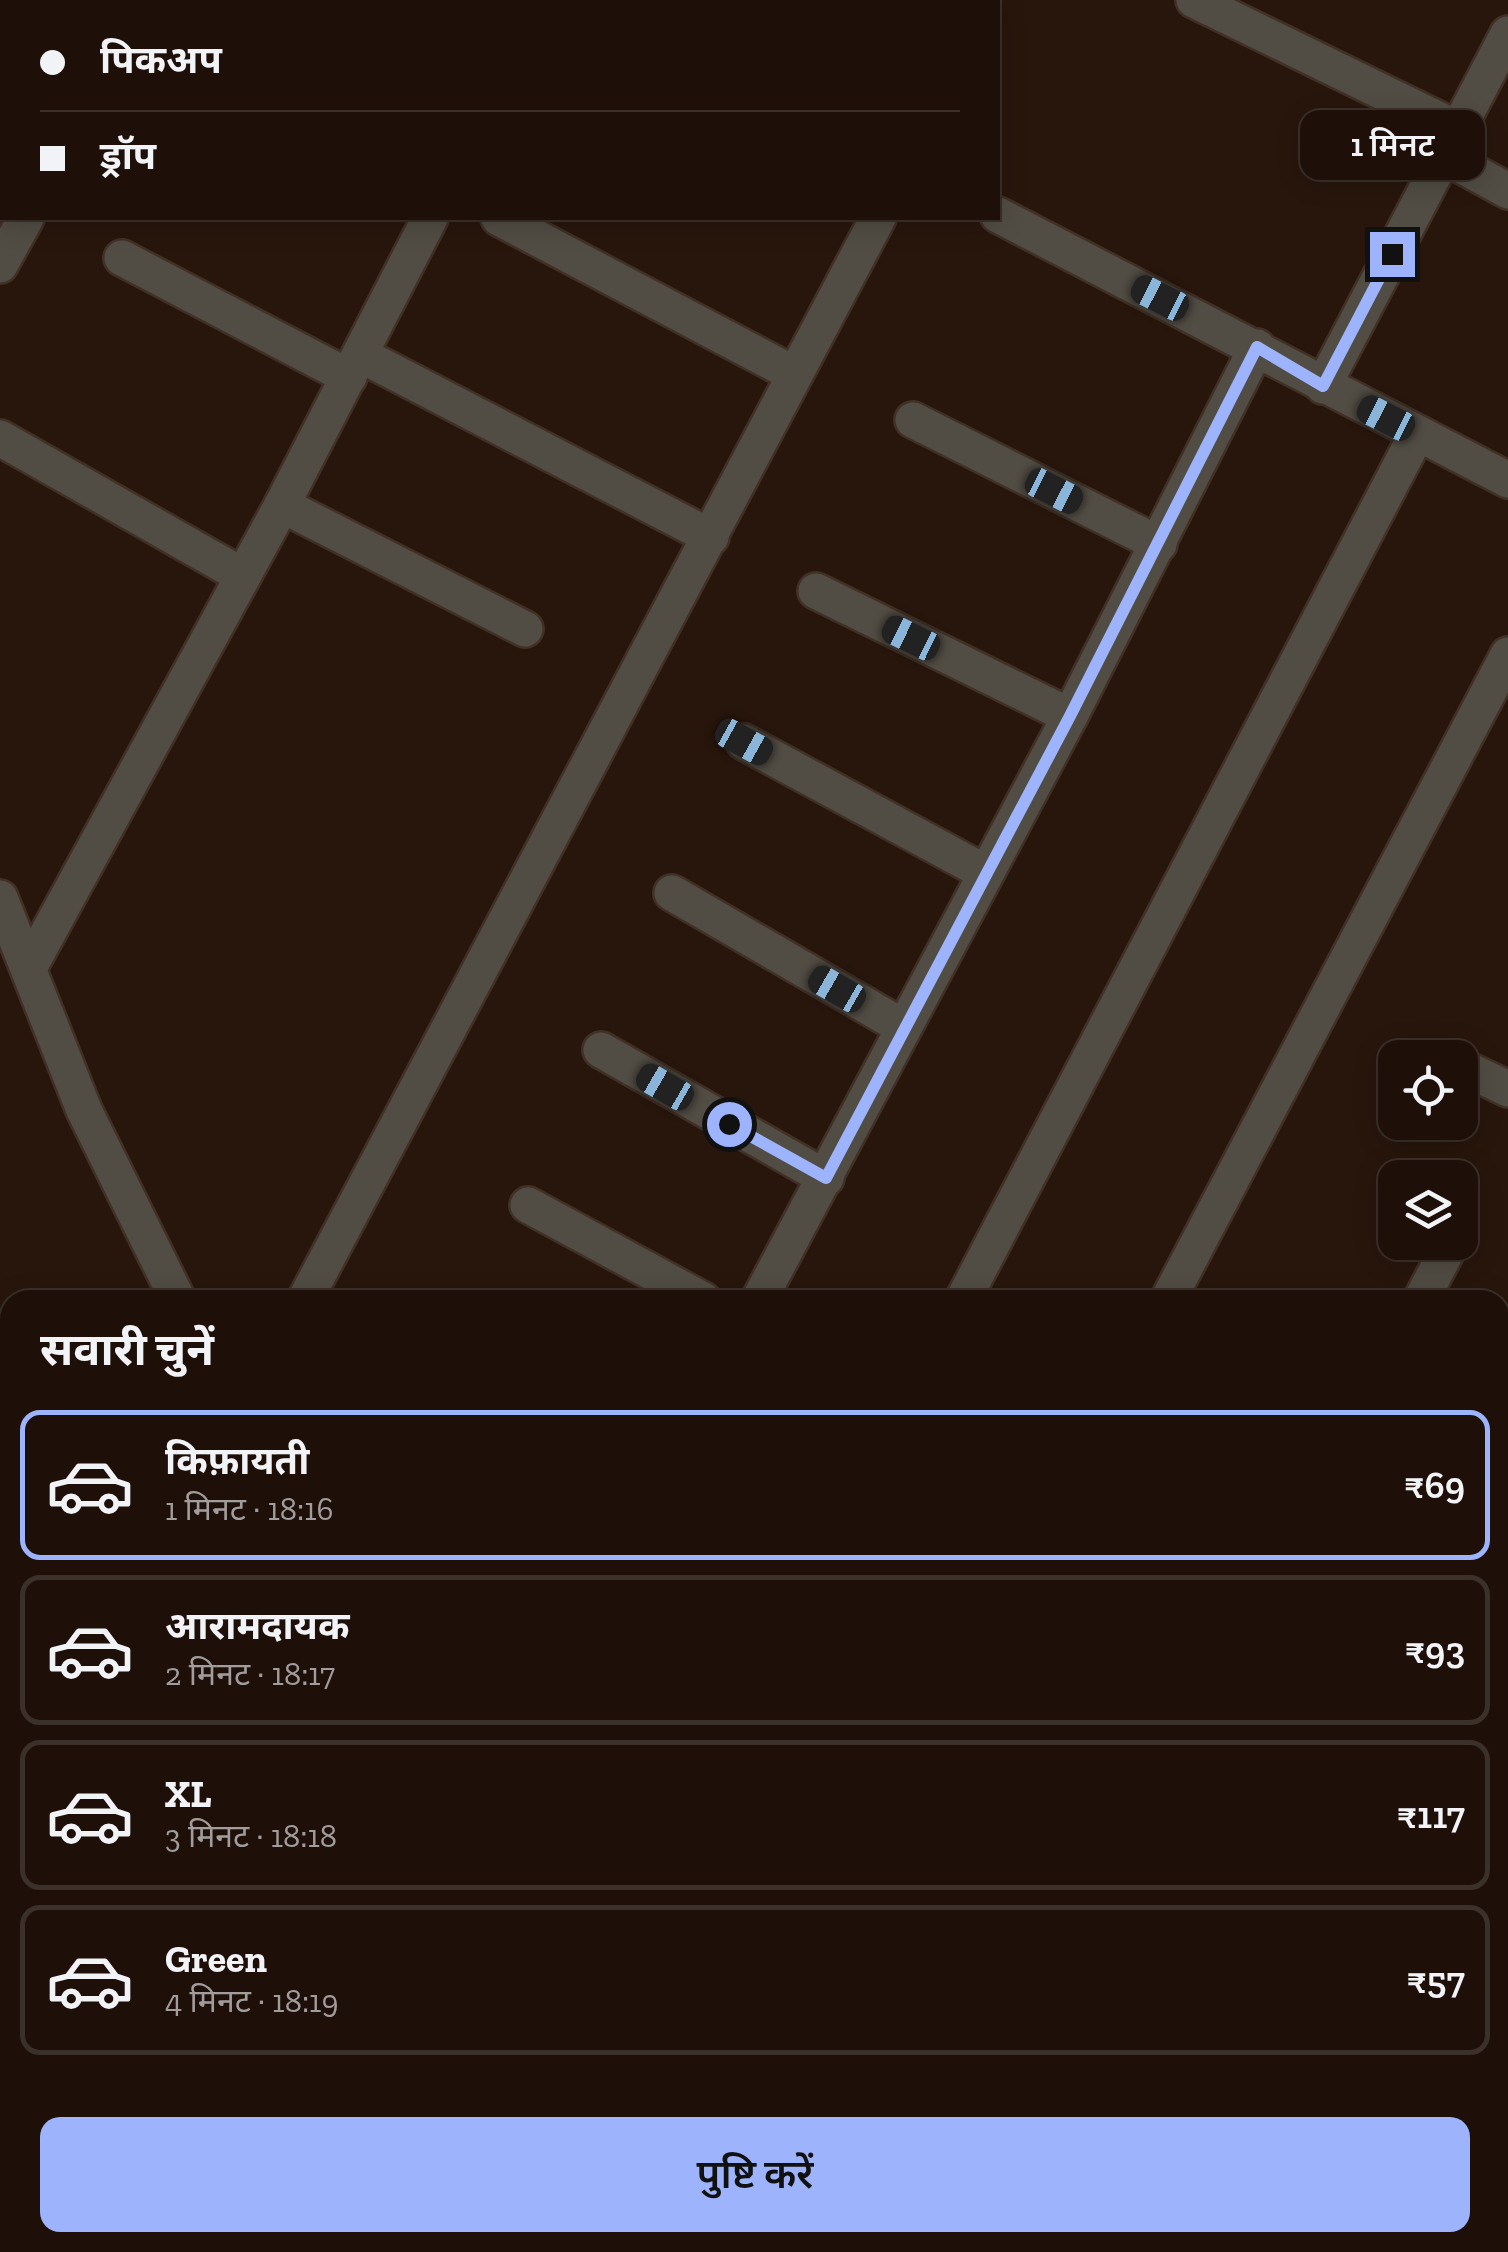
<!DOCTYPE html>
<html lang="hi">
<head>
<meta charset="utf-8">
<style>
	:root { --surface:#1e1009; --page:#261912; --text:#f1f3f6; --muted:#a19d9c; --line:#3c302a; --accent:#9db4fd }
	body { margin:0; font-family:"Zilla Slab","Noto Sans Devanagari",serif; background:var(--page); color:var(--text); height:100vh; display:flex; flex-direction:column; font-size:38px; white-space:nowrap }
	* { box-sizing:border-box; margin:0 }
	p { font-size:32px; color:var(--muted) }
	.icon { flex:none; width:55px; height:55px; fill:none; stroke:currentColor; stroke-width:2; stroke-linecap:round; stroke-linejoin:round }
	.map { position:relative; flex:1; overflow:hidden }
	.details { position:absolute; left:0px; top:1290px; width:1510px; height:962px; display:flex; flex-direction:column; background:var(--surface); border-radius:30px 30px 0 0; box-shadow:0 5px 25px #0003,0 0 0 2px var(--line) }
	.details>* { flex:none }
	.top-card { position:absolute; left:0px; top:0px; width:1000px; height:220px; box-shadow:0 5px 25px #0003,0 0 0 2px var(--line); display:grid; align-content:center; height:220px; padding:0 40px; background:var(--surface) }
	.buttons { position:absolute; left:1378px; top:1040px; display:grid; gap:20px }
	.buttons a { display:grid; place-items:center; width:100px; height:100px; border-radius:20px; background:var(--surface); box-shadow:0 5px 25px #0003,0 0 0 2px var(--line); font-size:50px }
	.end { position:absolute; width:45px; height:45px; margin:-22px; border:12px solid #9db4fd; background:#111; box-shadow:0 0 0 5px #111 }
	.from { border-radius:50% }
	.bubble { position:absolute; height:70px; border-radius:20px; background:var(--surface); box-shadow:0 5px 25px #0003,0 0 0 2px var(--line); font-size:32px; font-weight:600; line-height:70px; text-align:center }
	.car { position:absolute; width:30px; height:60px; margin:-30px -15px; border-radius:12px; box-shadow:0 0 8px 2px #0007; background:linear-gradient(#222 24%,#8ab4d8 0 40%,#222 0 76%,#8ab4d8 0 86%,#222 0) }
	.top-card b { display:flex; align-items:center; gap:35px; height:95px; font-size:38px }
	.top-card b+b { border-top:2px solid var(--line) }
	.top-card i { width:25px; height:25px; background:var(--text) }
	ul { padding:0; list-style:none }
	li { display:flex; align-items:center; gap:30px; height:150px; margin:0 20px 15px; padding:0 20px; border:5px solid var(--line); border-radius:20px }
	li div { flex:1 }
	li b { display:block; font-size:38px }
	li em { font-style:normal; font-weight:600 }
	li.selected { border-color:var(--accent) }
	li>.icon { width:90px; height:90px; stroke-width:1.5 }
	h2 { padding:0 40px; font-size:45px; line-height:120px }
	.action { display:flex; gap:20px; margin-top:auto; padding:20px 40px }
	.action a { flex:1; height:115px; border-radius:20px; background:var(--accent); color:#111; font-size:40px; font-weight:600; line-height:115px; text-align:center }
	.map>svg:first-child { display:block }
</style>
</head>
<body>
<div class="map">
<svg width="1508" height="2252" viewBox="0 0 1508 2252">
	<rect width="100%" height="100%" fill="#28160c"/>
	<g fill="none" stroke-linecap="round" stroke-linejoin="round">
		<g stroke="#413026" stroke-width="40">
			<g id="street">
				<path d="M82 0 87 2"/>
				<path d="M575 0 580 2"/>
				<path d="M1194 0 1456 128"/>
				<path d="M143 2 144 0"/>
				<path d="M807 2 808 0"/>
				<path d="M0 136 2 137"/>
				<path d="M1444 156 1508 191"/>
				<path d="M998 215 1508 480"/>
				<path d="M499 218 794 374"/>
				<path d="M122 258 349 377"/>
				<path d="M0 265 26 218"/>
				<path d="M361 355 711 537"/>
				<path d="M1323 386 1508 34"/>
				<path d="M913 420 1159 544"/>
				<path d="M0 438 243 576"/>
				<path d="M282 505 525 629"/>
				<path d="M816 591 1070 716"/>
				<path d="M744 742 986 873"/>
				<path d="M672 893 903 1027"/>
				<path d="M0 898 84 1110 178 1300"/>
				<path d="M30 966 282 505 430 218"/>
				<path d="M601 1050 826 1178"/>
				<path d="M1460 1066 1508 1089"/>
				<path d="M528 1205 703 1300"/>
				<path d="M305 1300 878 218"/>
				<path d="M759 1300 1070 716 1257 347"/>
				<path d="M963 1300 1417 434"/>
				<path d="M1168 1300 1508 655"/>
				<path d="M1421 1300 1448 1249"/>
				<path d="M1500 1596 1508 1601"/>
				<path d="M1500 1711 1508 1695"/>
				<path d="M1500 2034 1508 2038"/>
				<path d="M601 2242 605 2252"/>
				<path d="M1271 2242 1288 2252"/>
				<path d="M666 2252 671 2242"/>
				<path d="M924 2252 929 2242"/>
				<path d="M1221 2252 1226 2242"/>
			</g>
		</g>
		<use href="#street" stroke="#524d44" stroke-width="35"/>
		<g stroke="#918179" stroke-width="11">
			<g id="rail">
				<path d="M0 1332 10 1355"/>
				<path d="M0 1397 10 1420"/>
				<path d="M371 2242 376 2252"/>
				<path d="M400 2242 404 2252"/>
			</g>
		</g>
		<use href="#rail" stroke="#1e0d04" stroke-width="8" stroke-dasharray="22" stroke-linecap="butt"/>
	</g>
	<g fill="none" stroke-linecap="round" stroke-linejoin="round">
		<path stroke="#9db4fd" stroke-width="12" d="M729 1124 826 1178 1070 716 1257 347 1323 386 1392 254"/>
	</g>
</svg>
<div class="buttons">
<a><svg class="icon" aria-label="locate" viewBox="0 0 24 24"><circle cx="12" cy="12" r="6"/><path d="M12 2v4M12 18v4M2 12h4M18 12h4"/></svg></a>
<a><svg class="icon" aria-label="layers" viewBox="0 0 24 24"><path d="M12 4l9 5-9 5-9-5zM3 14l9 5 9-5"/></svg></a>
</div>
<i class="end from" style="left:729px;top:1124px"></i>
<i class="end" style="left:1392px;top:254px"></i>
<div class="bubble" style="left:1300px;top:110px;width:185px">1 मिनट</div>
<i class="car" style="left:1160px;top:298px;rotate:297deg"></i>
<i class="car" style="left:1386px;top:418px;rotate:297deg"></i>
<i class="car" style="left:1054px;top:491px;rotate:117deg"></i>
<i class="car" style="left:911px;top:638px;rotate:296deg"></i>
<i class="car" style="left:744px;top:742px;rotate:119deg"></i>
<i class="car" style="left:837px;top:989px;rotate:300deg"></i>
<i class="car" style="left:665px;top:1087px;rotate:300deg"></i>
<div class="top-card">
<b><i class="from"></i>पिकअप</b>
<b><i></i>ड्रॉप</b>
</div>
<section class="details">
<h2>सवारी चुनें</h2>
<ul>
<li class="selected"><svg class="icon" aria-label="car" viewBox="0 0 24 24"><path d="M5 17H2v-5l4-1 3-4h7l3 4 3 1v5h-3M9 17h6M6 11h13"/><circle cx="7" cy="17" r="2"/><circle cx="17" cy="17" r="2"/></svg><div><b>किफ़ायती</b><p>1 मिनट · 18:16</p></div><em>₹69</em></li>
<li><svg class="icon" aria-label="car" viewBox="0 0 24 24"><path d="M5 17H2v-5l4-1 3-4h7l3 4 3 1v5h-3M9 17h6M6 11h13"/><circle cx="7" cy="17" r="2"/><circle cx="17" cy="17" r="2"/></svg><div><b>आरामदायक</b><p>2 मिनट · 18:17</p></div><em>₹93</em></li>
<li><svg class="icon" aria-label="car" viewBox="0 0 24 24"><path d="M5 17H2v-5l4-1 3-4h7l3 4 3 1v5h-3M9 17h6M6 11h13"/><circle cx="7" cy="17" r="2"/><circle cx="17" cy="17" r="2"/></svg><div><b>XL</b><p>3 मिनट · 18:18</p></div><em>₹117</em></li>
<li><svg class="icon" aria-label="car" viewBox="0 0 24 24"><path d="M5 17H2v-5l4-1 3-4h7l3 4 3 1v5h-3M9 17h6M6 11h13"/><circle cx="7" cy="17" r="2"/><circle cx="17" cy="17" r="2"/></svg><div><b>Green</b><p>4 मिनट · 18:19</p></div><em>₹57</em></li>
</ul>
<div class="action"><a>पुष्टि करें</a></div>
</section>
</div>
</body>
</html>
